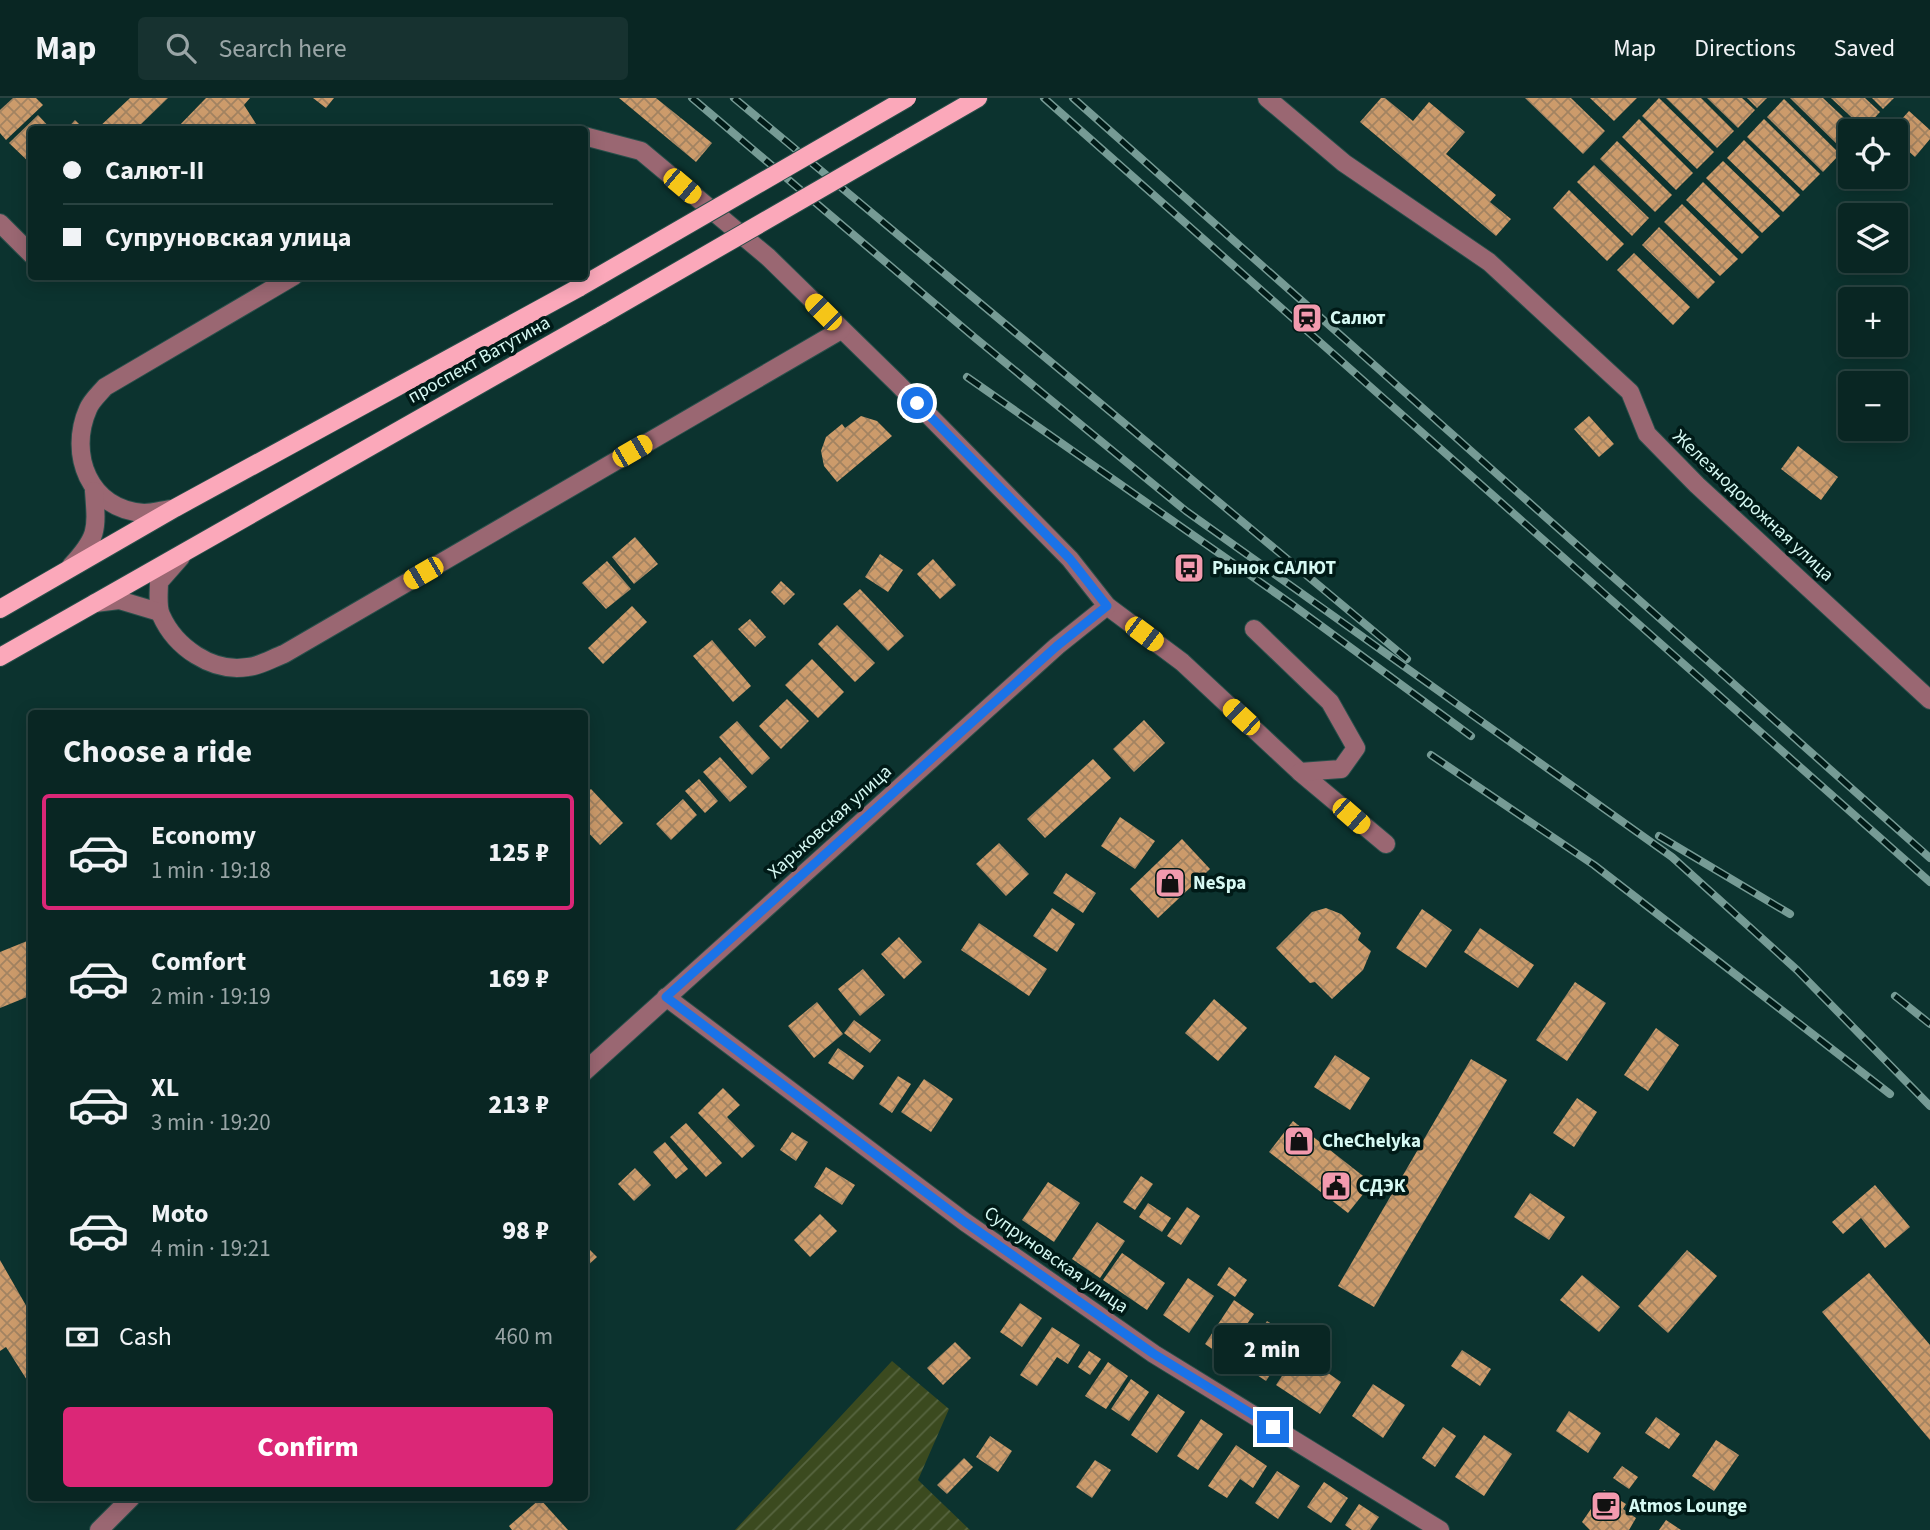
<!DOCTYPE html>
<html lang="en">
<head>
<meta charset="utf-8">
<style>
	:root { --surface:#092623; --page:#173230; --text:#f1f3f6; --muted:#99a5a6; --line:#294341; --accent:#db2777 }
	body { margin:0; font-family:"Source Sans 3",sans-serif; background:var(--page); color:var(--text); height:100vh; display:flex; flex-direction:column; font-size:26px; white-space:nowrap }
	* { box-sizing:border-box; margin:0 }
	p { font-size:23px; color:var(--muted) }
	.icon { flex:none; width:38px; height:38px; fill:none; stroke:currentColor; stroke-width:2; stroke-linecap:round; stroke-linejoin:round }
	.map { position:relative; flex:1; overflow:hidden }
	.details { position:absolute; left:28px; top:612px; width:560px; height:791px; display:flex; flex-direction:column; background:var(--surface); border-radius:7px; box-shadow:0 4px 18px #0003,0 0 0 2px var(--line) }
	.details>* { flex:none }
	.top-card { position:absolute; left:28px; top:28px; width:560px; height:154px; border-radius:7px; box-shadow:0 4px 18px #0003,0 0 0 2px var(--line); display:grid; align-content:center; height:154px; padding:0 35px; background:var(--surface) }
	.tools { position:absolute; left:1838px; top:21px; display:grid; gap:14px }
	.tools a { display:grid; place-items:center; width:70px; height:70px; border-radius:7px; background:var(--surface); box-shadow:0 4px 18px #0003,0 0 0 2px var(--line); font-size:35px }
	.end { position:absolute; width:32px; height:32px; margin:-16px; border:9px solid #1a73e8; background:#fff; box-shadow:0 0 0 4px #fff }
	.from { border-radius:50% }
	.bubble { position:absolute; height:49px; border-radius:7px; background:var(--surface); box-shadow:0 4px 18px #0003,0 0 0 2px var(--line); font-size:23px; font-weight:800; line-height:49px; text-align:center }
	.car { position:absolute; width:21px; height:42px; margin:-21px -10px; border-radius:9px; box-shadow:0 0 5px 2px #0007; background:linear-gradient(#f5c518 24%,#345 0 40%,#f5c518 0 76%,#345 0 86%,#f5c518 0) }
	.top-card b { display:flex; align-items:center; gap:24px; height:66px; font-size:26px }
	.top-card b+b { border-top:2px solid var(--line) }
	.top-card i { width:18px; height:18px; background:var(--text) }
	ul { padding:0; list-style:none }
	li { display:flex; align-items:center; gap:21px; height:116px; margin:0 14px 10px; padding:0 21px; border:4px solid transparent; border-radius:7px }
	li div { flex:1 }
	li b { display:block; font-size:26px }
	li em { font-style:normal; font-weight:800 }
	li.current { border-color:var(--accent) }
	li>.icon { width:63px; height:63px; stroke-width:1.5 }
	h2 { padding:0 35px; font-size:32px; line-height:84px }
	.pay { display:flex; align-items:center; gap:18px; height:77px; padding:0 35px; font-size:26px }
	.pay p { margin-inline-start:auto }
	.cta { display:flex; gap:14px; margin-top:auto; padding:14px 35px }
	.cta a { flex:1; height:80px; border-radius:7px; background:var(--accent); color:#fff; font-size:28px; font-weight:800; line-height:80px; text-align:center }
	header { display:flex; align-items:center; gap:42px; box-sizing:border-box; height:98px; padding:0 35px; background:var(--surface); border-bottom:2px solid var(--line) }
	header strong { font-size:33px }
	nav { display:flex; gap:38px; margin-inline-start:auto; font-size:24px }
	.search { width:490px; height:63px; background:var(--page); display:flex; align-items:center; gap:18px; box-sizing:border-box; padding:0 24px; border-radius:7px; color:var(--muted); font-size:26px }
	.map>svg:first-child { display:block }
</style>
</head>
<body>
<header>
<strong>Map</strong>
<div class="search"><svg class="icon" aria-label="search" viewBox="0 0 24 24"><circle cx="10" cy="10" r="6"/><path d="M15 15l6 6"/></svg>Search here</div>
<nav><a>Map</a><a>Directions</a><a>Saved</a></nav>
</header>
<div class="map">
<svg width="1930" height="1432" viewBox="0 0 1930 1432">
	<defs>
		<pattern id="garden-furrows" width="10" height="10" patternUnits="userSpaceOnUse" patternTransform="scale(1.75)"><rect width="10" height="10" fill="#3b4a1f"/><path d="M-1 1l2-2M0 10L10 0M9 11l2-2" fill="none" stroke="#576540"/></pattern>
		<pattern id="building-cross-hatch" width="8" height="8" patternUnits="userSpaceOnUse" patternTransform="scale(1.75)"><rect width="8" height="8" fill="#cc9b6b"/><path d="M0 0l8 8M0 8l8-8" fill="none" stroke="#a28361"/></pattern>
	</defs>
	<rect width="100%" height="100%" fill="#0c332f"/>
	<path fill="url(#garden-furrows)" d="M892 1263 949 1311 918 1382 970 1432H735Z"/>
	<g fill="url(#building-cross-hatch)">
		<path d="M13 0H36L43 7 6 42 0 35V12Z"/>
		<path d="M130 0H168L135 32H96Z"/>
		<path d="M206 0H250L244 7 260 32H175Z"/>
		<path d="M313 0H334L326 10Z"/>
		<path d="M619 0H656L712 45 696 64Z"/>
		<path d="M1381 0H1385L1413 23 1429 4 1465 34 1446 56 1496 97 1490 104 1511 121 1496 138 1360 24Z"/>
		<path d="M1525 0H1571L1605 33 1583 56Z"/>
		<path d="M1590 0H1637L1614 23Z"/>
		<path d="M1659 0 1714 54 1697 71 1642 18Z"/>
		<path d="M1666 0H1701L1734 33 1717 50Z"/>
		<path d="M1707 0H1742L1755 12 1738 30Z"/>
		<path d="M1747 0H1767L1757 10Z"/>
		<path d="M1790 0H1823L1858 33H1850V46L1843 52Z"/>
		<path d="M1831 0H1865L1880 14 1864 31Z"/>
		<path d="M1872 0H1894L1883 11Z"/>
		<path d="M1784 1 1840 56 1823 74 1767 19Z"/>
		<path d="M1909 13 1930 32V41L1915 59 1895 41V33H1891Z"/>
		<path d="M38 17 52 32H32V67L9 45Z"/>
		<path d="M1639 21 1693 75 1676 92 1622 39Z"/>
		<path d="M1764 21 1820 76 1803 93 1747 39Z"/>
		<path d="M75 22 85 32H66Z"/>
		<path d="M1744 42 1800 97 1783 114 1727 60Z"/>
		<path d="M1617 43 1672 97 1655 114 1600 61Z"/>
		<path d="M1723 63 1780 118 1762 135 1706 80Z"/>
		<path d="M1594 67 1649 120 1632 138 1577 84Z"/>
		<path d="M1703 84 1759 139 1742 156 1686 102Z"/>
		<path d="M1569 92 1624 146 1607 163 1553 110Z"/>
		<path d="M1682 106 1738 161 1720 178 1664 124Z"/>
		<path d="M1659 129 1715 184 1698 201 1642 147Z"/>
		<path d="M1634 155 1690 209 1673 227 1617 172Z"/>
		<path d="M861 318 877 323 892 338 837 384 824 368 821 353 826 339 842 326 845 330Z"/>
		<path d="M1589 318 1614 346 1599 359 1574 331Z"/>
		<path d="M1798 348 1838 379 1821 402 1781 371Z"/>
		<path d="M635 439 658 466 634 486 612 459Z"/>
		<path d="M880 456 903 472 888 494 865 479Z"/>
		<path d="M933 461 956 487 940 501 917 476Z"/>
		<path d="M607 463 631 491 606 511 582 485Z"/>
		<path d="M781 483 795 496 784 507 771 494Z"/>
		<path d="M860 491 904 538 888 553 843 506Z"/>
		<path d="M632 508 647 524 603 566 588 550Z"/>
		<path d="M750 521 766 539 755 549 738 531Z"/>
		<path d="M837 527 875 565 855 584 818 546Z"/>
		<path d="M712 542 751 588 733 604 693 558Z"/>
		<path d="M812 561 844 594 818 620 785 587Z"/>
		<path d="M787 601 809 623 781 651 759 628Z"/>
		<path d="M1144 622 1165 645 1134 674 1113 651Z"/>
		<path d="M737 623 770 660 752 677 719 639Z"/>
		<path d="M720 659 747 689 730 704 703 674Z"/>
		<path d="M1093 661 1111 680 1045 740 1027 721Z"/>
		<path d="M699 681 718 703 705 715 685 693Z"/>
		<path d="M591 691 623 725 600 747 584 730V697Z"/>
		<path d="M683 701 697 717 671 742 656 726Z"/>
		<path d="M1120 719 1155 743 1135 771 1101 748Z"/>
		<path d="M1182 741 1210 771 1158 820 1130 791Z"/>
		<path d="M999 745 1029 776 1006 798 976 766Z"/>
		<path d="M1066 775 1096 795 1083 815 1053 795Z"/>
		<path d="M1052 810 1075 826 1057 854 1033 838Z"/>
		<path d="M1326 810 1341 816 1361 835 1358 842 1371 853 1363 872 1332 901 1315 884 1310 885 1276 850 1312 814Z"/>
		<path d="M1422 811 1452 832 1426 870 1396 850Z"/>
		<path d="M979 825 1047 871 1029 898 961 852Z"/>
		<path d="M1480 830 1534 867 1518 890 1464 854Z"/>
		<path d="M899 839 922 864 904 881 881 856Z"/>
		<path d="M32 841V897L0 910V854Z"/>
		<path d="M863 871 885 897 860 918 838 891Z"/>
		<path d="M1575 884 1606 905 1567 963 1536 942Z"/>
		<path d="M1214 901 1247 930 1218 963 1185 935Z"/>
		<path d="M817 904 843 936 814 960 788 928Z"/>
		<path d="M854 922 881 942 870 955 844 935Z"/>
		<path d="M1656 930 1679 947 1648 993 1624 977Z"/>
		<path d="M838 950 864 968 853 982 828 965Z"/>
		<path d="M1335 957 1370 980 1350 1012 1314 989Z"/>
		<path d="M1471 961 1507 982 1374 1209 1338 1188Z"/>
		<path d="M898 978 911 986 892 1015 879 1006Z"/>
		<path d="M924 981 953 1001 931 1034 901 1014Z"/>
		<path d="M723 990 740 1007 727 1019 755 1048 742 1060 698 1015Z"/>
		<path d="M1577 1000 1597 1014 1574 1049 1553 1035Z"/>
		<path d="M1293 1023 1372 1085 1348 1115 1269 1054Z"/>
		<path d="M686 1025 722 1065 706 1079 670 1039Z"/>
		<path d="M792 1034 808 1044 796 1063 780 1052Z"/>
		<path d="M665 1044 688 1071 676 1081 653 1054Z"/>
		<path d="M826 1069 855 1087 842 1107 814 1089Z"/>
		<path d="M635 1070 651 1087 634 1103 618 1086Z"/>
		<path d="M1141 1078 1153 1086 1135 1112 1123 1104Z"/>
		<path d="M1048 1084 1080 1105 1054 1144 1022 1122Z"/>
		<path d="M1875 1087 1910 1129 1885 1150 1861 1120 1843 1136 1832 1124Z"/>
		<path d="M1530 1095 1565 1119 1549 1142 1514 1119Z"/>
		<path d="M1148 1105 1171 1120 1162 1134 1139 1119Z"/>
		<path d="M1187 1109 1200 1118 1181 1147 1167 1138Z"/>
		<path d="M820 1116 837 1133 810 1159 794 1142Z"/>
		<path d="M1097 1124 1125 1143 1100 1180 1072 1161Z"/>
		<path d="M584 1146 597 1159 584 1171Z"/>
		<path d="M1687 1152 1717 1178 1668 1235 1638 1208Z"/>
		<path d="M1122 1155 1165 1185 1147 1212 1103 1182Z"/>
		<path d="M0 1162 32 1218V1290L6 1249 0 1253Z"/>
		<path d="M1229 1169 1247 1182 1235 1199 1217 1187Z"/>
		<path d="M1869 1175 1930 1247V1342L1822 1214Z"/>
		<path d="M1582 1177 1620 1209 1599 1234 1560 1202Z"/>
		<path d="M1188 1180 1214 1198 1189 1235 1163 1217Z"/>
		<path d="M1234 1202 1254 1216 1224 1259 1205 1246Z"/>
		<path d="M1020 1205 1042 1220 1022 1249 1000 1234Z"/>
		<path d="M1267 1223 1294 1241 1266 1283 1239 1265Z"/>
		<path d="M1052 1229 1080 1247 1068 1266 1057 1259 1037 1288 1020 1277Z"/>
		<path d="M955 1244 971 1260 943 1287 927 1270Z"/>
		<path d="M1462 1252 1491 1271 1480 1288 1451 1268Z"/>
		<path d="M1089 1253 1101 1261 1090 1277 1078 1269Z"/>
		<path d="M1298 1254 1341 1284 1320 1316 1276 1287Z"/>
		<path d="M1108 1264 1128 1278 1106 1311 1085 1298Z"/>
		<path d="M1131 1281 1149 1294 1129 1323 1111 1311Z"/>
		<path d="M1373 1286 1405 1307 1383 1340 1352 1318Z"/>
		<path d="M1158 1296 1185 1314 1157 1355 1131 1337Z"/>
		<path d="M1569 1313 1601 1335 1588 1355 1556 1333Z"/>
		<path d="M1656 1319 1680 1336 1669 1351 1645 1335Z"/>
		<path d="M1201 1321 1223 1336 1198 1372 1177 1358Z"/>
		<path d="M1443 1329 1456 1338 1435 1369 1422 1360Z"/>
		<path d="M1484 1337 1512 1356 1484 1398 1455 1379Z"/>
		<path d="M990 1338 1012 1353 998 1374 976 1359Z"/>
		<path d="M1716 1342 1739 1357 1714 1393 1692 1378Z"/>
		<path d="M1236 1347 1267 1368 1253 1390 1240 1381 1227 1400 1208 1388Z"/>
		<path d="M964 1360 973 1369 947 1396 937 1387Z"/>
		<path d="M1095 1362 1111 1372 1092 1400 1076 1389Z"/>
		<path d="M1622 1368 1638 1379 1629 1391 1613 1380Z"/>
		<path d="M1277 1373 1300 1388 1278 1421 1255 1405Z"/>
		<path d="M1324 1384 1348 1400 1331 1425 1307 1409Z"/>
		<path d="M1604 1392 1626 1406 1623 1411 1636 1420 1629 1432H1590L1582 1424Z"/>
		<path d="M540 1401 568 1432H512L509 1428Z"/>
		<path d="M1359 1406 1379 1419 1370 1432H1352L1345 1427Z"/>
		<path d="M1666 1422 1681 1432H1659Z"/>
	</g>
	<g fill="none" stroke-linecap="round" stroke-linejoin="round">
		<g stroke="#284f4a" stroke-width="20">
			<g id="minor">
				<path d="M1267 0 1344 65 1489 164 1630 294 1647 336 1697 387 1930 602"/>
				<path d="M584 38 641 53 768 159 898 286 1070 461 1107 508 1182 564 1300 674 1386 746"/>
				<path d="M0 125 32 157"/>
				<path d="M171 411C163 412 153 415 144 415 89 412 68 356 88 311 91 303 99 296 105 289L294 178"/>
				<path d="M181 459 159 484C159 494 157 508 161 517 175 549 212 575 248 569 260 568 273 560 284 556L841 232"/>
				<path d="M71 468C98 439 97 432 94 393"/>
				<path d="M95 505 119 502 159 514"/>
				<path d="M1254 531 1330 604 1356 650 1341 671 1300 674"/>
				<path d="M666 899 965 1124 1154 1256 1440 1432"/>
				<path d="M584 974 1057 548 1107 508"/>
				<path d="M99 1432 131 1400"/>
			</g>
		</g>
		<g stroke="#284f4a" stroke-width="20">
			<g id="major">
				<path d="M900 45 978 0"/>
				<path d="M0 511 175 410 580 189"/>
				<path d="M0 559 602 217"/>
			</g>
		</g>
		<use href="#minor" stroke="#9a6772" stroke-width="18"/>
		<use href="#major" stroke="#fba8ba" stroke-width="18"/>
		<g stroke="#769b95" stroke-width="8">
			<g id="rail">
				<path d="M692 0 974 239 1186 413 1672 759 1797 872 1930 1008"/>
				<path d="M734 0 1407 561"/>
				<path d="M1044 0 1930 784"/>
				<path d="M1073 0 1930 760"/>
				<path d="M967 279 1290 505 1471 638"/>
				<path d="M1431 657 1594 767 1890 996"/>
				<path d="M1659 738 1790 816"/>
				<path d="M1895 898 1930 926"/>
			</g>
		</g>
		<use href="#rail" stroke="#001a17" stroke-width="5" stroke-dasharray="16" stroke-linecap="butt"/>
		<g stroke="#284f4a" stroke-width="20" stroke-linecap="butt">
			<g id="major-bridge">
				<path d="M580 189 907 0"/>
				<path d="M602 217 900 45"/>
			</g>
		</g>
		<use href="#major-bridge" stroke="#fba8ba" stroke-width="18"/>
	</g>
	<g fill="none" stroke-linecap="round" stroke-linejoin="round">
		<path stroke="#1a73e8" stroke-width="9" d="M917 305 1070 461 1107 508 1057 548 666 899 965 1124 1154 1256 1273 1329"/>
	</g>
	<defs>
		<g id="station-square" transform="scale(1.575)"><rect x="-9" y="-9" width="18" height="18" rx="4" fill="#f29aae" stroke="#001a17"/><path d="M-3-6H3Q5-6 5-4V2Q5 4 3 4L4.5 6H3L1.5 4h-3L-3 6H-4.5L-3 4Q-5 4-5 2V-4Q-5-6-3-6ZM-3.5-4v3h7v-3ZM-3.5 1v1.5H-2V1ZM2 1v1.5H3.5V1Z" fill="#111"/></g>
		<g id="bus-square" transform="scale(1.575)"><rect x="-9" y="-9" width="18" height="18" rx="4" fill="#f29aae" stroke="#001a17"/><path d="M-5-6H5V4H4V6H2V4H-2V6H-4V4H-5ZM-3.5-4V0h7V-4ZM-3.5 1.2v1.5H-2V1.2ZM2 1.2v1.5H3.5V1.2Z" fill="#111"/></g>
		<g id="shop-square" transform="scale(1.575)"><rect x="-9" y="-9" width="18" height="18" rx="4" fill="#f29aae" stroke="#001a17"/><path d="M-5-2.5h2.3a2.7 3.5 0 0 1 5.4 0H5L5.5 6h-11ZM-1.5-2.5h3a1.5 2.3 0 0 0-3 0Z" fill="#111"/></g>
		<g id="civic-square" transform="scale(1.575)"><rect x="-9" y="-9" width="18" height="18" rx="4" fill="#f29aae" stroke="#001a17"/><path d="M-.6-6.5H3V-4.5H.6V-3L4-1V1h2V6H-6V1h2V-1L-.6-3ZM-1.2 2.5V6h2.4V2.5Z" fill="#111"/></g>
		<g id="cafe-square" transform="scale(1.575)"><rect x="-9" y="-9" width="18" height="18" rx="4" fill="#f29aae" stroke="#001a17"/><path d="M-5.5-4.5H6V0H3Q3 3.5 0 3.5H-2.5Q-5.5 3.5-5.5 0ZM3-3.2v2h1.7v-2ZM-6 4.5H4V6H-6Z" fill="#111"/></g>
	</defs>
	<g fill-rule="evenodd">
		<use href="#station-square" x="1307" y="220"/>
		<use href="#bus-square" x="1189" y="470"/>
		<use href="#shop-square" x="1170" y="785"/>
		<use href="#shop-square" x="1299" y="1043"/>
		<use href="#civic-square" x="1336" y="1088"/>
		<use href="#cafe-square" x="1606" y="1408"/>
	</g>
	<g text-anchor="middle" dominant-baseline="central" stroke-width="7" stroke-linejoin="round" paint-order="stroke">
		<g font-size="19" font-weight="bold" fill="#d6f9f3" stroke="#001a17" text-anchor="start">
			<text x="1330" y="220">Салют</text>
			<text x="1212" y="470">Рынок САЛЮТ</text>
			<text x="1193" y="785">NeSpa</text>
			<text x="1322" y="1043">CheChelyka</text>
			<text x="1359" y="1088">СДЭК</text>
			<text x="1629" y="1408">Atmos Lounge</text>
		</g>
		<g font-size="19" fill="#d6f9f3" stroke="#001a17">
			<text transform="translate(479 262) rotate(-29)">проспект Ватутина</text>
			<text transform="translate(1753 408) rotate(43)">Железнодорожная улица</text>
			<text transform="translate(830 724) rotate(-42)">Харьковская улица</text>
			<text transform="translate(1056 1162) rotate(35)">Супруновская улица</text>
		</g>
	</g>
</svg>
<div class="tools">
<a><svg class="icon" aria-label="locate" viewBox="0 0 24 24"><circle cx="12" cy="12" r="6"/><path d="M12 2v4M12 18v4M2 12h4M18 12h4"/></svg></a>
<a><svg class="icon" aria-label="layers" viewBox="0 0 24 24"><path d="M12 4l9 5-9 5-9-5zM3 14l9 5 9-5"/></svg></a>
<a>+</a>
<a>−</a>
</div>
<i class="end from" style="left:917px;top:305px"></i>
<i class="end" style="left:1273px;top:1329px"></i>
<div class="bubble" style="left:1214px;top:1227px;width:116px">2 min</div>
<i class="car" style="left:682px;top:88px;rotate:130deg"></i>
<i class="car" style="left:823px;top:214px;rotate:315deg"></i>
<i class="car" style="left:632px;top:353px;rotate:60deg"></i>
<i class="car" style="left:423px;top:475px;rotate:240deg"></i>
<i class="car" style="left:1144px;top:536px;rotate:127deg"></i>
<i class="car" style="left:1241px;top:619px;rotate:313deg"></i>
<i class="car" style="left:1351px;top:718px;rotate:131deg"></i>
<div class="top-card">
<b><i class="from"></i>Салют-II</b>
<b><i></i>Супруновская улица</b>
</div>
<section class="details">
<h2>Choose a ride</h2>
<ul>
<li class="current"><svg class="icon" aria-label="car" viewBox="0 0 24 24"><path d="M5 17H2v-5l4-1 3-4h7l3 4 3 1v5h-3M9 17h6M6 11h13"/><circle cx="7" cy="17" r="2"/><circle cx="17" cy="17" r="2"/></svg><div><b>Economy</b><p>1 min · 19:18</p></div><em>125 ₽</em></li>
<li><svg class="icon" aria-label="car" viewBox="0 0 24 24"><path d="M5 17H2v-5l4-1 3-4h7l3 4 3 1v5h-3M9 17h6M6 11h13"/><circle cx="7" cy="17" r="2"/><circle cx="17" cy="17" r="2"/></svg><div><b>Comfort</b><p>2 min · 19:19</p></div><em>169 ₽</em></li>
<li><svg class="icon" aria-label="car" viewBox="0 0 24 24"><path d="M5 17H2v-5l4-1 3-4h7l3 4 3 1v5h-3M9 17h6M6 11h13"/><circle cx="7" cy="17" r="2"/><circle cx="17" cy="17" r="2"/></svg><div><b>XL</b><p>3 min · 19:20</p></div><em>213 ₽</em></li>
<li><svg class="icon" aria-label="car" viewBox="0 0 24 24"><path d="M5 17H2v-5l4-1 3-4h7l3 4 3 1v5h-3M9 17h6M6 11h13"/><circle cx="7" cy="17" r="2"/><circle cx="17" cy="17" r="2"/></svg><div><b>Moto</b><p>4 min · 19:21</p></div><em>98 ₽</em></li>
</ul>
<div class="pay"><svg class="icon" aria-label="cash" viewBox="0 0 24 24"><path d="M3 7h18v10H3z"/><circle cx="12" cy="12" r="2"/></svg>Cash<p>460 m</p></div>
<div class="cta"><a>Confirm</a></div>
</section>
</div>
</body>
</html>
